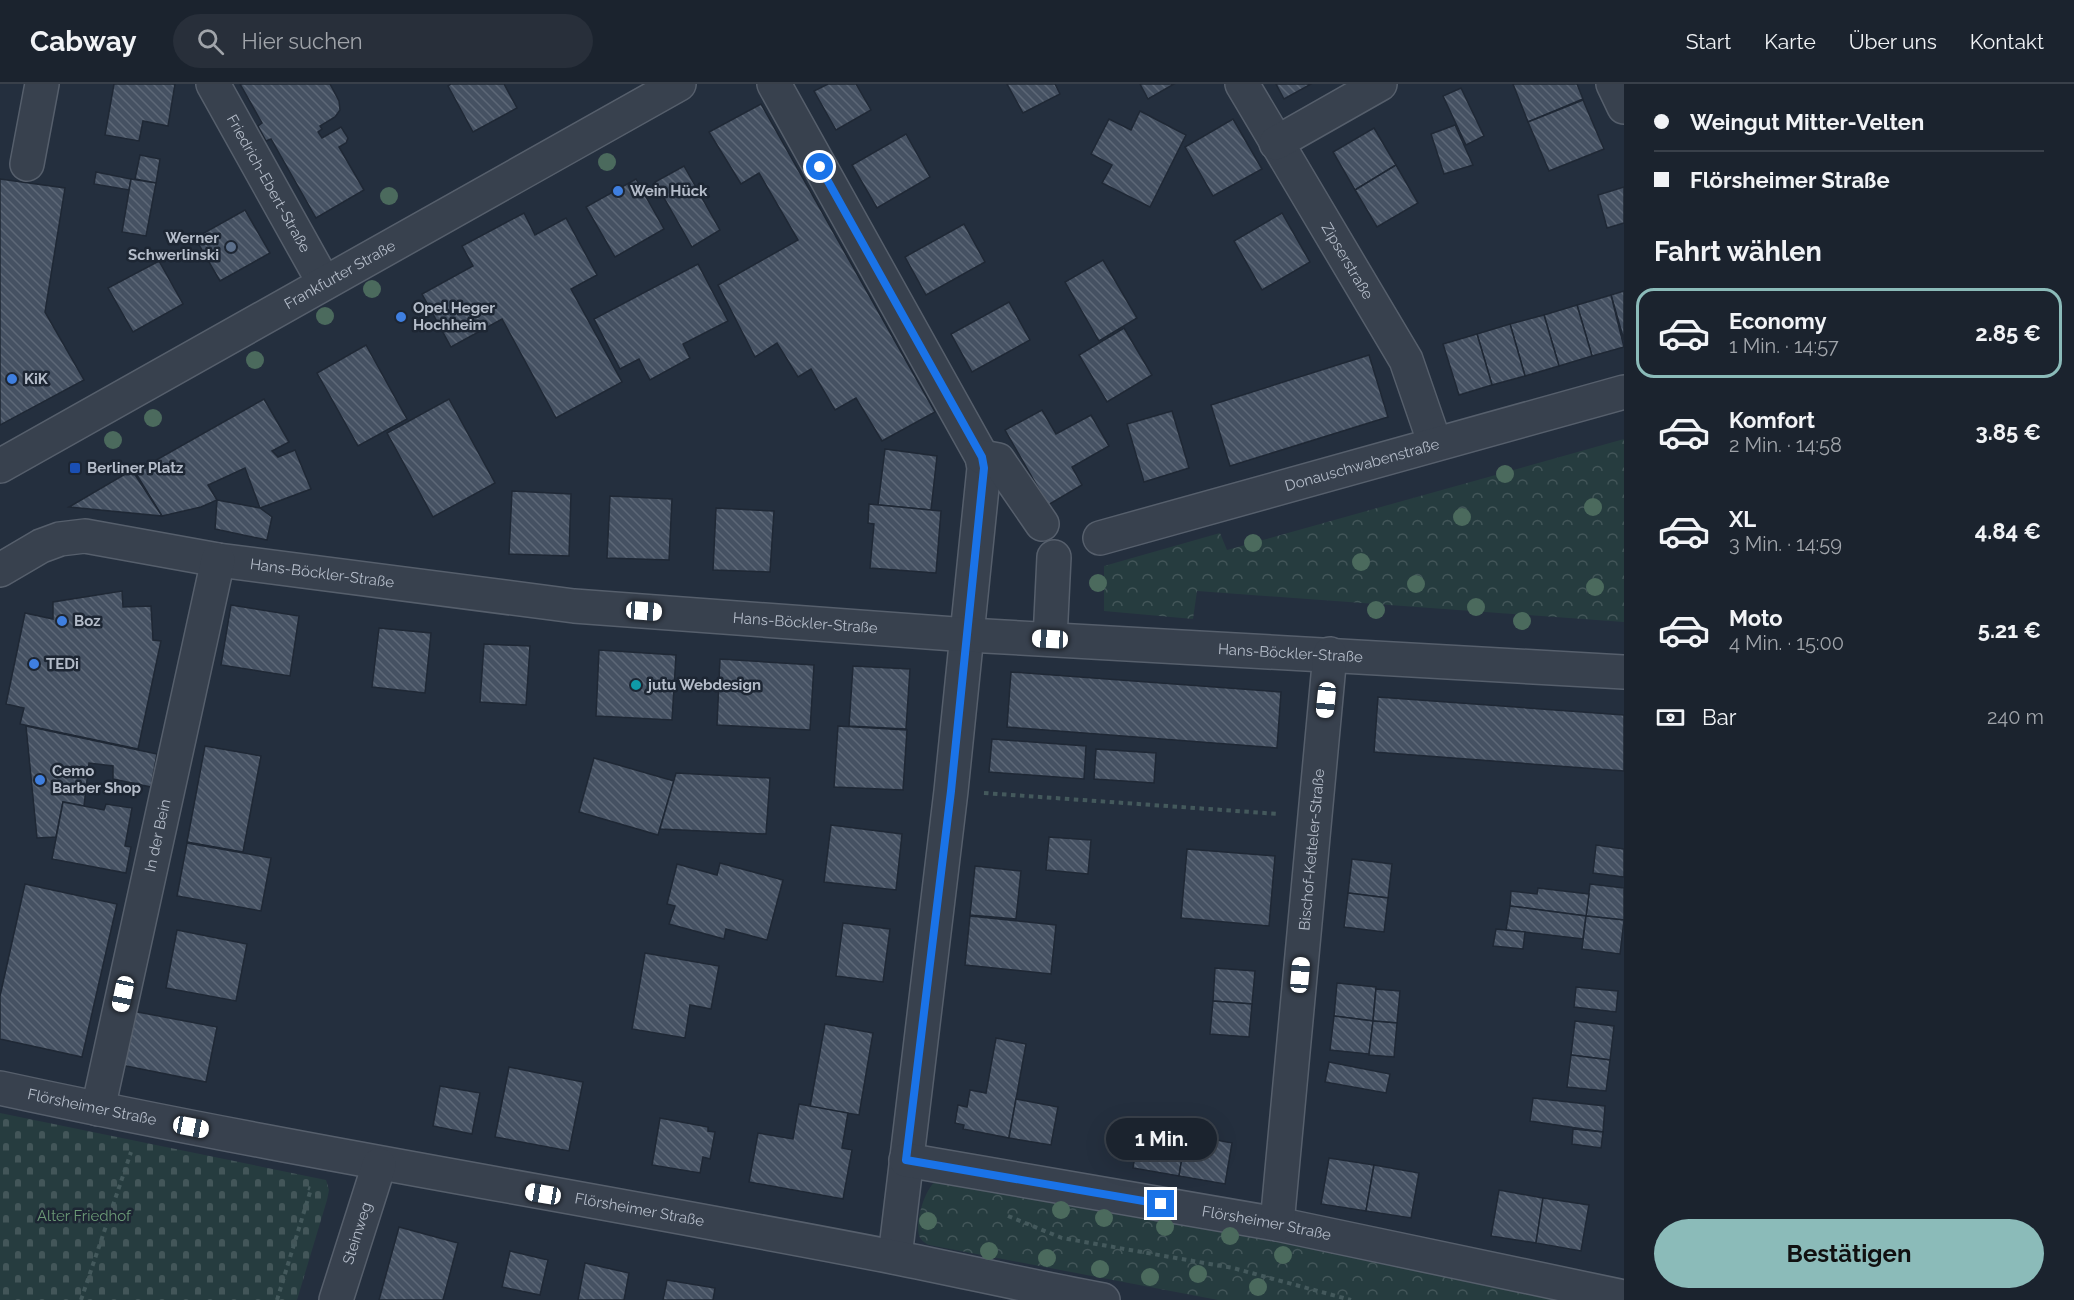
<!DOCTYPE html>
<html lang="de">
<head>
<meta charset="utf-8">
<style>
	:root { --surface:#1b232e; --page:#282f3a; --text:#f1f3f6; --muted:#a0a4aa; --line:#39404a; --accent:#8bbbb9 }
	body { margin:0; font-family:Raleway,sans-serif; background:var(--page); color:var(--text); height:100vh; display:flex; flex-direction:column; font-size:22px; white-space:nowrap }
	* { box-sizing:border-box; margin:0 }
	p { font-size:20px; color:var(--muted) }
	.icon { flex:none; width:33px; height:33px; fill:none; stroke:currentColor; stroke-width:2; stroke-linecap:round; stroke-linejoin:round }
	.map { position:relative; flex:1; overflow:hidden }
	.drawer { display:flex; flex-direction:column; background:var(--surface); width:450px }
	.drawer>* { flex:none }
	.top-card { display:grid; align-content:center; height:132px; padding:0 30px; background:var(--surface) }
	.end { position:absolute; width:27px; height:27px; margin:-14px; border:8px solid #1a73e8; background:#fff; box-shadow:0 0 0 3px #fff }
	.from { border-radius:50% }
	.bubble { position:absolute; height:42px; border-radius:21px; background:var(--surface); box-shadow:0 6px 24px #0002,0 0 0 2px var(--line); font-size:20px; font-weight:700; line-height:42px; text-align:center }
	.car { position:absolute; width:18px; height:36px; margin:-18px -9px; border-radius:8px; box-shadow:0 0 4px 2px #0007; background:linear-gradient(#fff 24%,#345 0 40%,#fff 0 76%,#345 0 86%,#fff 0) }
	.top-card b { display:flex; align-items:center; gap:21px; height:57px; font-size:22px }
	.top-card b+b { border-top:2px solid var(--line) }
	.top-card i { width:15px; height:15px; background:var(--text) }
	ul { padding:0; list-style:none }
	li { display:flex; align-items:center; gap:18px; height:90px; margin:0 12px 9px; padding:0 18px; border:3px solid transparent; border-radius:18px }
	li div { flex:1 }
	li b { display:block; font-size:22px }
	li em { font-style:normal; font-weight:700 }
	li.current { border-color:var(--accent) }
	li>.icon { width:54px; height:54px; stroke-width:1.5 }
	h2 { padding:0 30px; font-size:27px; line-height:72px }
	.pay { display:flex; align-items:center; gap:15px; height:66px; padding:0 30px; font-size:22px }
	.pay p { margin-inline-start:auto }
	.cta { display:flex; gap:12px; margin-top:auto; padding:12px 30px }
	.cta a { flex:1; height:69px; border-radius:36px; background:var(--accent); color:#111; font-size:24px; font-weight:700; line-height:69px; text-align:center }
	header { display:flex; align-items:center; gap:36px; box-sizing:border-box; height:84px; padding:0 30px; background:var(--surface); border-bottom:2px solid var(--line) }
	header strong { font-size:28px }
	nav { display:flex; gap:33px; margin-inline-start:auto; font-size:21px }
	.search { width:420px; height:54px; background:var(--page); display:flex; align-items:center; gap:15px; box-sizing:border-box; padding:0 21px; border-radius:33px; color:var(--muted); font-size:22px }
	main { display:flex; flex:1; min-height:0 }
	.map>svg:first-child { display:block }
</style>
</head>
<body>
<header>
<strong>Cabway</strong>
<div class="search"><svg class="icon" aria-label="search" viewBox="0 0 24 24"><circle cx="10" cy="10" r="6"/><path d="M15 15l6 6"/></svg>Hier suchen</div>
<nav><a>Start</a><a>Karte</a><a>Über uns</a><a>Kontakt</a></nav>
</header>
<main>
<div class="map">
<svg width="1624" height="1216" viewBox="0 0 1624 1216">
	<defs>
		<pattern id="cemetery-stones" width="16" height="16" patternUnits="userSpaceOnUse" patternTransform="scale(1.5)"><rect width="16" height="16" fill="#263c3f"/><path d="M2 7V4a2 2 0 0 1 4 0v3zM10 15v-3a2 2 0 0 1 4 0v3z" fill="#435659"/></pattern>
		<pattern id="park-crowns" width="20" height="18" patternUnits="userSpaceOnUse" patternTransform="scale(1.5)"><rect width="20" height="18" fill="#263c3f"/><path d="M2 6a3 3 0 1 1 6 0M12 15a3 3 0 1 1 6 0" fill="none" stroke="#435659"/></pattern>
		<pattern id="building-back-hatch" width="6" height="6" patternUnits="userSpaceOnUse" patternTransform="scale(1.5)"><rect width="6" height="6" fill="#455162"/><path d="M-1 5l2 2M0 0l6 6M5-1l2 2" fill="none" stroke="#5d6877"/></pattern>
	</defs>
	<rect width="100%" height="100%" fill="#242f3e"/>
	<path fill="url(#cemetery-stones)" d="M0 1029 326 1096 329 1106 327 1116 297 1216H0Z"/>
	<g fill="url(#park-crowns)">
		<path d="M1624 355V538L1197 507 1193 535 1104 527V482L1220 449 1227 466Z"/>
		<path d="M937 1096H957L1586 1216H1218L929 1161C925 1159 920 1156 919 1151 915 1137 925 1104 937 1096Z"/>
	</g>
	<g fill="url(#building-back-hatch)" stroke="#1f2835" stroke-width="1.5">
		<path d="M114 0H175L168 42 143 37 139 57 105 51Z"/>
		<path d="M240 0H330L339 17 340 26 335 33 320 42 322 45 318 48 322 54 341 43 348 54 346 59 339 63 364 106 316 134 271 55 266 57 258 42 262 39Z"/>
		<path d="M451 0H504L517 24 473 48 448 2Z"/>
		<path d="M828 0H856L871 26 836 46 814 7Z"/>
		<path d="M1007 0H1055L1060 10 1023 29Z"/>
		<path d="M1140 0H1174L1148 15Z"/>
		<path d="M1276 0H1311L1284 15Z"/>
		<path d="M1513 0H1577L1583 15 1528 38Z"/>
		<path d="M1461 4 1484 52 1466 61 1443 12Z"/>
		<path d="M1583 16 1604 65 1549 87 1528 38Z"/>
		<path d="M761 20 935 328 882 357 856 314 835 326 811 285 798 293 777 259 755 273 718 201 798 156 759 89 741 100 709 48Z"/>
		<path d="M1140 27 1186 51 1150 123 1102 99 1112 81 1091 70 1109 35 1131 46Z"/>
		<path d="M1233 35 1262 85 1213 112 1185 63Z"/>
		<path d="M1455 41 1473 81 1444 90 1431 50Z"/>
		<path d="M1374 44 1396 81 1355 106 1333 68Z"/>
		<path d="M906 50 930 93 877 124 852 81Z"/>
		<path d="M140 71 160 75 156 99 135 95Z"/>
		<path d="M1396 81 1418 119 1377 143 1355 106Z"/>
		<path d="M684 82 720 146 692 163 655 98Z"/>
		<path d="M96 88 131 95 129 106 94 100Z"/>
		<path d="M0 95 65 104 45 228 84 296 0 341Z"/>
		<path d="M131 95 156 99 146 152 122 148Z"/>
		<path d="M636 95 664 145 615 173 586 123Z"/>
		<path d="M1624 103V139L1607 144 1598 111Z"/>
		<path d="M245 126 270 169 220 197 195 154Z"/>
		<path d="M524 129 535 151 566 134 597 191 571 205 622 298 556 334 502 235 451 263 422 210 473 182 462 162Z"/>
		<path d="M1282 129 1310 178 1262 206 1234 157Z"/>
		<path d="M964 140 985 178 926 211 905 173Z"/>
		<path d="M1103 176 1137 234 1099 257 1065 198Z"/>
		<path d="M159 177 183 220 133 248 108 204Z"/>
		<path d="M698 180 728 237 683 260 690 274 650 296 639 275 620 285 594 235Z"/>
		<path d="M1624 207V256L1611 211Z"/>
		<path d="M1611 211 1624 263 1592 272 1577 221Z"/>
		<path d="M1009 218 1030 256 972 288 951 250Z"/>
		<path d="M1577 221 1592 272 1559 282 1544 231Z"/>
		<path d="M1544 231 1559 282 1525 292 1510 240Z"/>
		<path d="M1510 240 1525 292 1492 301 1477 250Z"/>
		<path d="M1124 244 1152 291 1107 318 1079 271Z"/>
		<path d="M1477 250 1492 301 1459 311 1443 260Z"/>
		<path d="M366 261 407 335 358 362 317 289Z"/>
		<path d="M1369 271 1388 333 1230 382 1211 321Z"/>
		<path d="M264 315 289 358 272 367 278 373 295 366 311 405 260 424 245 384 208 401 217 416 201 423 162 432 135 388Z"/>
		<path d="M449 315 495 399 433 433 387 349Z"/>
		<path d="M1042 326 1056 350 1091 331 1109 362 1072 383 1082 401 1048 421 1005 346Z"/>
		<path d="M1172 327 1189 384 1144 398 1127 340Z"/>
		<path d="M885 365 937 372 931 426 878 421Z"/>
		<path d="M132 386 162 432 69 423Z"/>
		<path d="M512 407 571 410 569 472 509 470Z"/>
		<path d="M610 412 672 415 669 476 607 474Z"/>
		<path d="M217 416 260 424 272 433 267 456 215 445Z"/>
		<path d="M869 420 941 427 936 489 870 484 874 440 868 439Z"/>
		<path d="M716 424 774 427 770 488 713 486Z"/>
		<path d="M122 507 123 523 151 522 153 556 161 557 138 665 20 640 24 624 6 620 25 529 53 535V518Z"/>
		<path d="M231 521 299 532 290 592 221 581Z"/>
		<path d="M379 544 431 549 425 609 372 603Z"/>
		<path d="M484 560 530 562 526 621 480 618Z"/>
		<path d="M599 566 676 571 672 636 596 632Z"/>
		<path d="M720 575 814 581 810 646 717 641Z"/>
		<path d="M853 582 910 585 906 645 849 642Z"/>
		<path d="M1011 588 1281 608 1277 664 1007 643Z"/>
		<path d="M1378 613 1624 631V687L1374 668Z"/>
		<path d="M26 642 157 670 151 703 113 695V682L89 679 84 722 63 718 56 753 37 754Z"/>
		<path d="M838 642 907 646 903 706 834 703Z"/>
		<path d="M992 655 1086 662 1084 695 989 688Z"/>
		<path d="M205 662 261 672 243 768 187 758Z"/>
		<path d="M1096 665 1156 669 1154 699 1094 695Z"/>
		<path d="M594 674 674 697 658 751 579 728Z"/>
		<path d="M676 689 770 694 766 750 660 745Z"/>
		<path d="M63 718 104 726 106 720 132 724 125 762 131 763 126 789 52 775Z"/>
		<path d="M831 741 902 750 896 806 824 798Z"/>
		<path d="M1049 753 1091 756 1088 790 1046 786Z"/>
		<path d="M187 759 271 774 261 827 177 812Z"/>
		<path d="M1596 761 1624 765V793L1593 789Z"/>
		<path d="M1187 765 1275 772 1269 842 1181 834Z"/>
		<path d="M1352 775 1392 780 1388 814 1348 809Z"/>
		<path d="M720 779 783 796 767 856 726 845 724 855 669 840 675 822 667 820 677 780 717 791Z"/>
		<path d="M975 782 1021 787 1016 835 970 831Z"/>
		<path d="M25 800 117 820 82 973 0 955V912Z"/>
		<path d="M1590 800 1624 804V836L1586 832Z"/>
		<path d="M1538 804 1589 810 1586 832 1510 822 1511 807 1537 810Z"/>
		<path d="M1348 809 1388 814 1384 848 1344 843Z"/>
		<path d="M1510 822 1586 832 1583 855 1506 846Z"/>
		<path d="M970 832 1056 841 1051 890 965 881Z"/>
		<path d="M1586 832 1624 836 1620 870 1582 865Z"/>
		<path d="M843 839 890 845 883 898 836 892Z"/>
		<path d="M1496 845 1525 848 1523 865 1493 862Z"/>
		<path d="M177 846 247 860 236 917 166 904Z"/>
		<path d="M645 869 719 882 711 925 690 921 685 954 632 945Z"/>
		<path d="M1215 884 1255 887 1252 920 1213 917Z"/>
		<path d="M1337 899 1376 903 1373 937 1334 932Z"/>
		<path d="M1576 903 1618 907 1616 928 1574 923Z"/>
		<path d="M1376 905 1400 907 1397 939 1373 937Z"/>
		<path d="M1213 917 1252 920 1249 953 1210 950Z"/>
		<path d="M127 926 217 943 206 998 116 980Z"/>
		<path d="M1334 932 1373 937 1369 970 1330 966Z"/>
		<path d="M1373 937 1397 939 1394 973 1369 971Z"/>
		<path d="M1575 937 1614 942 1610 976 1571 971Z"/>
		<path d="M825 940 873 949 859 1031 810 1023Z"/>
		<path d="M996 954 1026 960 1009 1054 963 1045 964 1041 955 1039 958 1021 967 1023 970 1006 986 1009Z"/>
		<path d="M1571 971 1610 976 1606 1007 1567 1003Z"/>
		<path d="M1329 978 1390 990 1386 1009 1325 998Z"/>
		<path d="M509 983 583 998 569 1067 495 1053Z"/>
		<path d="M440 1002 480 1009 472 1050 433 1042Z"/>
		<path d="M1533 1014 1605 1022 1603 1048 1530 1037Z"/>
		<path d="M1016 1015 1058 1023 1051 1061 1009 1054Z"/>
		<path d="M799 1020 848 1029 842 1064 852 1066 843 1115 749 1098 758 1049 793 1055Z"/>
		<path d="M660 1034 708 1043V1047L715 1048 710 1075 703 1073 700 1089 652 1081Z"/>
		<path d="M1140 1042 1186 1050 1179 1092 1133 1084Z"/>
		<path d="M1573 1045 1603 1048 1601 1064 1572 1060Z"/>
		<path d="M1186 1050 1232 1059 1225 1100 1179 1092Z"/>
		<path d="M1329 1074 1374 1081 1366 1127 1321 1120Z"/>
		<path d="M1374 1081 1419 1089 1411 1134 1366 1127Z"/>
		<path d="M1499 1106 1543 1114 1536 1159 1491 1152Z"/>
		<path d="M1543 1114 1589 1121 1581 1167 1536 1159Z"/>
		<path d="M399 1143 458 1159 443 1216H379Z"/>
		<path d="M510 1167 548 1176 540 1211 502 1203Z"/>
		<path d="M585 1179 629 1189 624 1216H578Z"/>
		<path d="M667 1196 715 1204 713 1216H663Z"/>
	</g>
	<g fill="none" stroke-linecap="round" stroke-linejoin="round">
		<g stroke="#565f6c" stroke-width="36">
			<g id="minor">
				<path id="s1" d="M213 0 324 199"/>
				<path d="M774 0 982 373 984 384 951 707 895 1173"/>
				<path id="s2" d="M1242 0 1406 276 1435 360"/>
				<path d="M1613 0 1624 23"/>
				<path d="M1276 59 1380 0"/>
				<path d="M27 80 42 0"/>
				<path d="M982 373 998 376 1042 440"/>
				<path id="s3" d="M0 382 679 0"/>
				<path id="s4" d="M1100 454 1624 308"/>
				<path id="s5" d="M0 486 41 462 60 455 85 452 218 476 574 522 968 551 1624 588"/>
				<path d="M1050 555 1054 473"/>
				<path id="s6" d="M0 1004C296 1068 596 1115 893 1173 963 1187 1033 1203 1103 1216"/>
				<path id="s7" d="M98 1025 218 476"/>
				<path id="s8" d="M906 1076 1277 1140 1624 1213"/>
				<path id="s9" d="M1277 1140 1330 570"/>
				<path id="s10" d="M336 1216 379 1081"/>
			</g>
		</g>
		<g stroke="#44595c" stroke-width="4" stroke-dasharray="4.5 4.5" stroke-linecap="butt">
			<path d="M984 709 1279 730"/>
			<path d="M1008 1132 1062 1154 1233 1184 1351 1216"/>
			<path d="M81 1216 131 1068"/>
			<path d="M277 1216 311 1105 308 1104"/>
		</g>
		<use href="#minor" stroke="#38414e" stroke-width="33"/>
	</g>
	<g fill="#4b6a5d">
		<circle cx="607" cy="78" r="9"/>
		<circle cx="389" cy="112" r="9"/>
		<circle cx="372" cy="205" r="9"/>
		<circle cx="325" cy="232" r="9"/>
		<circle cx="255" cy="276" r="9"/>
		<circle cx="153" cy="334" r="9"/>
		<circle cx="113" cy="356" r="9"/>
		<circle cx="1505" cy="390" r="9"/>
		<circle cx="1593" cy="423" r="9"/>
		<circle cx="1462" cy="433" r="9"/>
		<circle cx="1253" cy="459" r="9"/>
		<circle cx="1361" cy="478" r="9"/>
		<circle cx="1098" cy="499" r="9"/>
		<circle cx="1416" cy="500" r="9"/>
		<circle cx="1595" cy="503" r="9"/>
		<circle cx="1476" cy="523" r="9"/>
		<circle cx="1376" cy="526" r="9"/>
		<circle cx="1522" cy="537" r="9"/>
		<circle cx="1061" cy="1126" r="9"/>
		<circle cx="1104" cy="1134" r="9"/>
		<circle cx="928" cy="1137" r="9"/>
		<circle cx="1165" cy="1143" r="9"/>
		<circle cx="1230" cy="1152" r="9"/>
		<circle cx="989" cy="1167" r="9"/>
		<circle cx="1283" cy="1171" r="9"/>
		<circle cx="1047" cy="1174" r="9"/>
		<circle cx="1100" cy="1185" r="9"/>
		<circle cx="1198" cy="1190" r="9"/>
		<circle cx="1150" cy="1193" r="9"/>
		<circle cx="1258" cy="1203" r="9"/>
	</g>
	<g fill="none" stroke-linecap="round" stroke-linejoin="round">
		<path stroke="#1a73e8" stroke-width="8" d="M820 83 982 373 984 384 951 707 906 1076 1161 1120"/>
	</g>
	<g fill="#3f7fe0" stroke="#1d2633" stroke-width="2">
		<circle cx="618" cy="107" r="6"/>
		<circle cx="401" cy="233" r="6"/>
		<circle cx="12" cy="295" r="6"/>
		<circle cx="62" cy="537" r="6"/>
		<circle cx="34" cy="580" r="6"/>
		<circle cx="40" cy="696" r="6"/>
	</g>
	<circle fill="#5c6f8a" stroke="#1d2633" stroke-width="2" cx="231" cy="163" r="6"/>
	<rect fill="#1a4fb4" stroke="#1d2633" stroke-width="2" x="69" y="378" width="12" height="12" rx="3"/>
	<circle fill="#0f9aa8" stroke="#1d2633" stroke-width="2" cx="636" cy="601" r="6"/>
	<g text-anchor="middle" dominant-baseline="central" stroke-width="5" stroke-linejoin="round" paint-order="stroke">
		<g font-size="15" fill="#b4bcc9" stroke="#1d2633">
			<text stroke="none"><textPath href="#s1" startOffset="114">Friedrich-Ebert-Straße</textPath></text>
			<text stroke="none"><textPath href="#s2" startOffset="206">Zipserstraße</textPath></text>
			<text stroke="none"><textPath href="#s3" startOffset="390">Frankfurter Straße</textPath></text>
			<text stroke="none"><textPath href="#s4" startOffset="272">Donauschwabenstraße</textPath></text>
			<text stroke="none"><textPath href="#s5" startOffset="333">Hans-Böckler-Straße</textPath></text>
			<text stroke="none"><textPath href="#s5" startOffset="819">Hans-Böckler-Straße</textPath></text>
			<text stroke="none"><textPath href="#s5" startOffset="1305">Hans-Böckler-Straße</textPath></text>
			<text stroke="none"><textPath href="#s7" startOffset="280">In der Bein</textPath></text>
			<text stroke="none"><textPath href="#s9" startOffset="376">Bischof-Ketteler-Straße</textPath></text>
			<text stroke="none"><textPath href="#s6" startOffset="94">Flörsheimer Straße</textPath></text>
			<text stroke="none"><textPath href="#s6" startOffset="651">Flörsheimer Straße</textPath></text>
			<text stroke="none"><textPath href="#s8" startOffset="366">Flörsheimer Straße</textPath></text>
			<text stroke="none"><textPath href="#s10" startOffset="70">Steinweg</textPath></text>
		</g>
		<g font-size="15" font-weight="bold" fill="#b4bcc9" stroke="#1d2633" text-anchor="start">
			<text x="630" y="107">Wein Hück</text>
			<text x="219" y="154" text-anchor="end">Werner<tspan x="219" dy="17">Schwerlinski</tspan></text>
			<text x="413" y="224">Opel Heger<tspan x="413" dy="17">Hochheim</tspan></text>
			<text x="24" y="295">KiK</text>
			<text x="87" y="384">Berliner Platz</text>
			<text x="74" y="537">Boz</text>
			<text x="46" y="580">TEDi</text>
			<text x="648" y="601">jutu Webdesign</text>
			<text x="52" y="687">Cemo<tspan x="52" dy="17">Barber Shop</tspan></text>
		</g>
		<g font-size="15" fill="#6b9a76" stroke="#1d2633">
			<text x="84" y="1132">Alter Friedhof</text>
		</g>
	</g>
</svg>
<i class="end from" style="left:820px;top:83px"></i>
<i class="end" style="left:1161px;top:1120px"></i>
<div class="bubble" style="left:1106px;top:1034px;width:111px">1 Min.</div>
<i class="car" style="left:644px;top:527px;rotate:94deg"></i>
<i class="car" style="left:1050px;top:555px;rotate:273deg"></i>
<i class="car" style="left:1326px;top:616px;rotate:186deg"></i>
<i class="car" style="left:1300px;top:891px;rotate:5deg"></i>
<i class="car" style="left:123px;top:910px;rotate:192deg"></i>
<i class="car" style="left:191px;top:1043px;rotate:101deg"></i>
<i class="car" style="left:543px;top:1110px;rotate:280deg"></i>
</div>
<section class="drawer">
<div class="top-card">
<b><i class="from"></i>Weingut Mitter-Velten</b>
<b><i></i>Flörsheimer Straße</b>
</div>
<h2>Fahrt wählen</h2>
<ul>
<li class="current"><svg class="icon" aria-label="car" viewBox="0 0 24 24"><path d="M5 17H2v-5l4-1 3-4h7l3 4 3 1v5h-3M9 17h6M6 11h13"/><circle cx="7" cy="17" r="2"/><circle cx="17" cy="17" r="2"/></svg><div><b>Economy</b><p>1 Min. · 14:57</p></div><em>2.85 €</em></li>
<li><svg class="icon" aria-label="car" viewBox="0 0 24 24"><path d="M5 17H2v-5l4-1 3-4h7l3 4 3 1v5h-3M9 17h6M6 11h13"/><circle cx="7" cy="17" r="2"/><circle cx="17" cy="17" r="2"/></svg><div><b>Komfort</b><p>2 Min. · 14:58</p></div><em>3.85 €</em></li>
<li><svg class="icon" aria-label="car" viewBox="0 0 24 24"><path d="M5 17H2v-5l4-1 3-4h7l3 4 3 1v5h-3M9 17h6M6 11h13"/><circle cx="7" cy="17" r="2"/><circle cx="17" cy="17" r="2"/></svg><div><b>XL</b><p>3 Min. · 14:59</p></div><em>4.84 €</em></li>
<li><svg class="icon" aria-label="car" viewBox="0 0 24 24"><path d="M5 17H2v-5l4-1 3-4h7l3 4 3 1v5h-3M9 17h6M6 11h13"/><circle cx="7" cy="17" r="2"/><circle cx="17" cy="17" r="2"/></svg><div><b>Moto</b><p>4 Min. · 15:00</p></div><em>5.21 €</em></li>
</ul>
<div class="pay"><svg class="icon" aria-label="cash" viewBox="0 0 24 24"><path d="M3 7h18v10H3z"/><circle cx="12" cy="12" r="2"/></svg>Bar<p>240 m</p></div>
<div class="cta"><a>Bestätigen</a></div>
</section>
</main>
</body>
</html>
